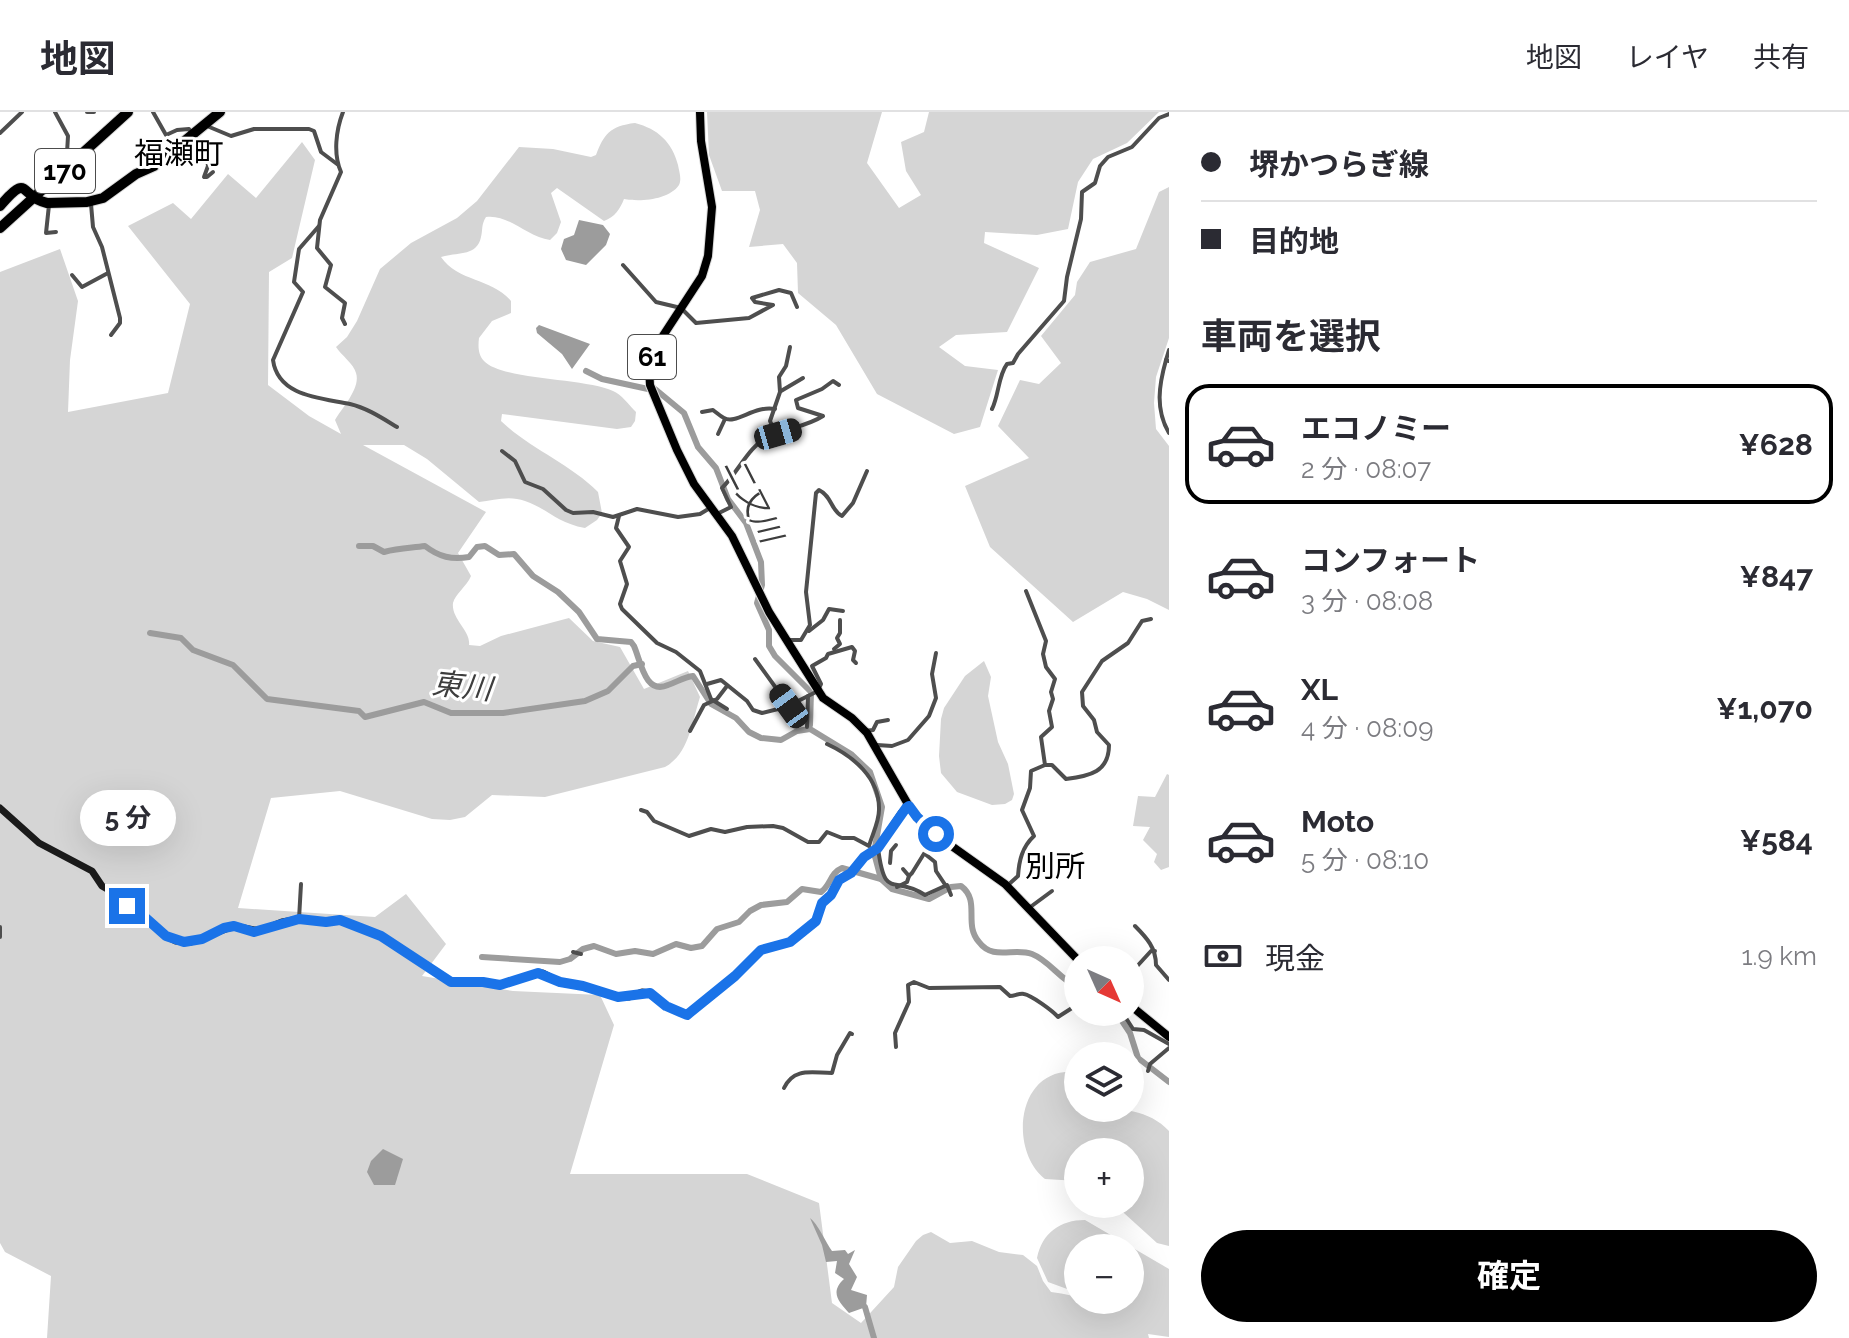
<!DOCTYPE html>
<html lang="ja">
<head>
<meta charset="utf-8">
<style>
	:root { --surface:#fff; --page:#f7f7f7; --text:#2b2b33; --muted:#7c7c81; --line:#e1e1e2; --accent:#000 }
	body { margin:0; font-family:Raleway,"Noto Sans JP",sans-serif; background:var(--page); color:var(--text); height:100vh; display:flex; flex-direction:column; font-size:30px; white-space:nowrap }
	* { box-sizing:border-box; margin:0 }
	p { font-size:26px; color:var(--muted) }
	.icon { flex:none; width:44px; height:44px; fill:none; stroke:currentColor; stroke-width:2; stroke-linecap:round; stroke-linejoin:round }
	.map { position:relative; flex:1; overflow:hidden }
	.details { display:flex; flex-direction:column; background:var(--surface); width:680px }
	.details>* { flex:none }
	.guide { display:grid; align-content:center; height:176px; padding:0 32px; background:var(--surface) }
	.needle { width:52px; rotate:135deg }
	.tools { position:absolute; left:1064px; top:834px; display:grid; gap:16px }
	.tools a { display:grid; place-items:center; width:80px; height:80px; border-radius:50%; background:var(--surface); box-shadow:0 8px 32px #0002; font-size:40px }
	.end { position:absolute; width:36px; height:36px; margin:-18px; border:10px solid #1a73e8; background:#fff; box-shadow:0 0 0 4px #fff }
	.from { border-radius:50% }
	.bubble { position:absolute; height:56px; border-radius:28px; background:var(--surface); box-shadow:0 8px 32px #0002; font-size:26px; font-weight:700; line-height:56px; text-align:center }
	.car { position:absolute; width:24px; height:48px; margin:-24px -12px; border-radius:10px; box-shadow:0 0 6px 2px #0007; background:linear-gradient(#222 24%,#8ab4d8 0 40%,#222 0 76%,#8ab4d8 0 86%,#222 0) }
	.guide b { display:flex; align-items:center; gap:28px; height:76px; font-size:30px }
	.guide b+b { border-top:2px solid var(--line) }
	.guide i { width:20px; height:20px; background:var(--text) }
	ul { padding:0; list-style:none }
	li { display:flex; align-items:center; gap:24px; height:120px; margin:0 16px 12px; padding:0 16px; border:4px solid transparent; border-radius:24px }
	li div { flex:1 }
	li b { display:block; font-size:30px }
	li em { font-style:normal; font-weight:700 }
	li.current { border-color:var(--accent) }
	li>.icon { width:72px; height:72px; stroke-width:1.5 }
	h2 { padding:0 32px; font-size:36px; line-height:96px }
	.pay { display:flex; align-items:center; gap:20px; height:88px; padding:0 32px; font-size:30px }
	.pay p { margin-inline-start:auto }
	.cta { display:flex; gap:16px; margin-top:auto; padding:16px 32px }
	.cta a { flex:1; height:92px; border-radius:48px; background:var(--accent); color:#fff; font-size:32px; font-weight:700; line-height:92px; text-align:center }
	header { display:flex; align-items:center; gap:48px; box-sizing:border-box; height:112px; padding:0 40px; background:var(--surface); border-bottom:2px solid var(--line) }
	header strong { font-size:38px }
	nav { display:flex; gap:44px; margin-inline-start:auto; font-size:28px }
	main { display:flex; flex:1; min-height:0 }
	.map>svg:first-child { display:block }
</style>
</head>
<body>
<header>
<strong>地図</strong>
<nav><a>地図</a><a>レイヤ</a><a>共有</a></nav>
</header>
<main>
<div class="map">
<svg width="1169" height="1226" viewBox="0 0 1169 1226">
	<rect width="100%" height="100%" fill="#fff"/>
	<g fill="#d5d5d5">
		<path d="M707 0H882L867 51 899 96 921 83 906 59 901 30 924 20 929 0H1159L1127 31 1093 47 1078 70 1068 117 1037 123 985 120 984 131 1039 156 1007 220 956 223 939 235 965 254 998 258 980 315 954 322 877 282 836 213 798 181 797 151 783 132 749 135 760 98 755 79H722L709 43Z"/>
		<path d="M635 11C658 17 672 30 678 53 679 59 682 67 679 73 669 88 640 90 624 87 620 97 615 105 604 109L557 76 551 81 561 110 557 121 550 128C527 125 509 102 486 105 481 113 483 117 481 125 477 145 456 140 441 145 458 170 492 166 511 189V201L492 209 479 226C478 234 478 243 484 249 501 268 586 266 613 279 621 282 629 293 636 300L635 309 631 315 617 317 502 302 501 309C530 337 569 351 598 380L602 401 597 408 585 416C557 411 548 397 525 389 510 383 494 388 479 390L427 347 404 333H363L486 400 458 441 471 464C467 474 455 482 453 491 451 507 471 519 469 533L480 534 501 524 569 506 593 529 620 535 644 577 688 559 700 585C692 610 689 642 665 655L545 685 492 683 465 705 450 708 432 707 340 679 271 686 238 796 375 805 406 782 446 832 422 864 513 879 600 883 614 913 570 1062H747L819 1091 832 1191 861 1211 894 1175 898 1155 916 1129 923 1123 931 1120 950 1131 972 1129 999 1140 1023 1143 1037 1154 1043 1169 1051 1180C1065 1182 1078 1184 1089 1190 1096 1193 1099 1198 1106 1201L1093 1188H1130V1136H1078V1181L1048 1170 1037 1146C1042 1121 1060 1108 1085 1108L1169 1157V1225L1148 1222 1149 1226H47L51 1164 5 1140 0 1131V160L60 137 78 189 70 248 68 300 168 281 190 192 128 114 173 91 191 107 228 62 256 86 302 30 315 48 292 146 269 160 268 273 309 304 341 322 335 308C342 296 361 276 356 261 354 252 341 243 336 235L347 225 357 209 380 157 411 131 457 106 477 89 519 35 553 37 591 45 596 43C604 22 610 14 635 11Z"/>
		<path d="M1169 75V226L1156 265 1154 291 1156 317 1169 334V498L1147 487 1123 480 1073 510 990 435 965 374 1029 346 998 314 1020 268 1039 272 1061 251 1041 224 1075 183 1077 170 1090 150 1136 137 1159 80Z"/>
		<path d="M984 549 991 565 988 584 998 630 1008 652 1014 682 1012 688 1005 692 992 693 957 680 941 661 939 644 941 607 944 596 965 564Z"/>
		<path d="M1167 662 1169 663V755L1161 758 1154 750 1157 742 1143 728 1150 715 1133 714 1138 684 1155 685Z"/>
		<path d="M1065 960 1078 966V996C1110 996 1146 994 1169 1019V1134L1157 1131 1114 1092H1130V1040H1078V1069L1045 1067C1011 1041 1015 965 1065 960Z"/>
	</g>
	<g fill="#9c9c9c">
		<path d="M579 108 603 113 610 122 606 133 586 153 566 148 561 137 564 127 574 123Z"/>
		<path d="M539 213 590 232 572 257 562 242 537 221 536 216Z"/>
		<path d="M383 1037 403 1047 395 1073H374L367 1060 371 1049Z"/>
		<path d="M810 1106C818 1112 825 1129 832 1139L845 1138 848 1142 855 1138 849 1152 857 1165 851 1178 867 1183 866 1195 849 1201C838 1189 830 1180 844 1167L835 1161 837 1149 826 1150 822 1133Z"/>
	</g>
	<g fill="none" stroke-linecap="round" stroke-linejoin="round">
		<g stroke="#9c9c9c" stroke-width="6">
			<path d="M586 259 602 267 648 277"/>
			<path d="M655 277 684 301 698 335 716 356 728 387 746 411 761 450 762 473 757 491 769 518V534L775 544 811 580 810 613"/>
			<path d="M359 434H373L384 440C399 436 411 436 425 434 439 445 452 448 469 445L477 435 485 434 499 443 514 442 533 464 558 480 579 500 597 527 631 530 634 534C641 550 645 583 668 573 677 570 684 565 693 564L711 592 736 606 749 620 761 626 781 628 797 619 810 617 851 642 870 660 882 695 874 741 881 767 892 777 929 787 951 775 961 774C981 789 963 812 979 830 993 849 1014 835 1032 842 1050 849 1060 868 1078 875"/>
			<path d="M150 521 181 526 193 538 233 553 267 587 359 599 365 605 424 590 451 601H503L585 589 608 579 633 554 642 552"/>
			<path d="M482 845 560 850 570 847 583 837 594 834 616 842 635 839 653 842 676 832 691 836 702 834 717 817 739 810 750 799 761 793 787 790 802 777 821 780C831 773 830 761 842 756L881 767"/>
			<path d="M1116 900 1130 921 1138 946 1169 970"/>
			<path d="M861 1191 865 1195 874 1226"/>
		</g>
		<g stroke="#dbdbdb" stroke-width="10">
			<g id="primary">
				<path d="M700 0 701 29 712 95 708 144 702 164 655 236 649 256 650 273 677 338 694 372 732 424 769 500 823 586 852 606 867 621 909 694 925 715 1005 772 1078 848"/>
				<path d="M1130 893 1169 925"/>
			</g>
		</g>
		<g stroke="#dbdbdb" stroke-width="12">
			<g id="highway">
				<path d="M0 94C30 59 19 85 47 91L87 90 103 86 136 62 154 54 220 0"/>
				<path d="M0 116 128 0"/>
			</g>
		</g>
		<g stroke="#4e4e4e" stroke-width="4">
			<path d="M55 0 68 24 67 41 70 47"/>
			<path d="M87 0H94"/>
			<path d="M153 0 166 23 177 18 189 17 192 22"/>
			<path d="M343 0C336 18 333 42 341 60L320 108 317 136 331 153 325 175 345 191 342 206 345 212"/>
			<path d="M207 14 231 24 254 17H309L314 19 321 40 337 52"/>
			<path d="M0 21 22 0"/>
			<path d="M194 24 199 31 205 33 208 54 204 65H207L213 60"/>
			<path d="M91 92 93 115 102 135 120 206V211L111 223"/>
			<path d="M49 93 46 121 56 120"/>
			<path d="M319 114 299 137 294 170 303 180 273 248C278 285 322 286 350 292 367 296 382 306 397 315"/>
			<path d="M623 153 656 190 681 196 696 211 749 206 773 193 755 190 752 186 779 178 791 181 797 195"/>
			<path d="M72 163 82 175 108 161"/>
			<path d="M1166 248 1169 238"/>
			<path d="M1169 249 1166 248C1159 273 1155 297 1169 321"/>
			<path d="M781 279 803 266"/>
			<path d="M992 297C999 283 998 264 1007 252L1013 251 1018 242 1064 189 1067 165 1081 107 1082 80 1095 71 1100 54 1108 45 1132 35 1159 6 1169 2"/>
			<path d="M702 300 713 298C717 301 720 304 724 306 736 313 754 293 775 297"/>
			<path d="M718 322 725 307"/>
			<path d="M776 322 770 309 780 280 779 265 786 254 790 235"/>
			<path d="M502 339 515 349 525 370 543 377 566 398 573 401 593 400 613 405 637 397 678 405 700 402 710 396"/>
			<path d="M717 402 731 395 722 376C739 359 748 335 769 324 787 316 806 315 823 304L798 296 796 288 822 277 833 269 839 273"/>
			<path d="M619 404 616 416 629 435 620 449 627 472 620 492 622 497 657 531 676 540 700 559 711 587 727 597"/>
			<path d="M809 519 823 508 829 497 843 499"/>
			<path d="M788 528H801L810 513 806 480 816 381 819 378C832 384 831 399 842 404L853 391 867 359"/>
			<path d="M834 537 840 532 837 526 840 521V508"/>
			<path d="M755 547 789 594"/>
			<path d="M707 572 721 568 747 589 753 598 762 601 786 595 818 579"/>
			<path d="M819 576 821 572 812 554 826 546 828 542 852 535 855 539 853 548 856 551"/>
			<path d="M807 615 808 584"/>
			<path d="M690 619 704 593 717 587 727 574"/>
			<path d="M864 619 873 618 877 610 888 608"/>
			<path d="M877 633 892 634 908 628 929 604 936 586 932 562 936 541"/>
			<path d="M1045 653H1052L1066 667C1090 664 1109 660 1109 633L1097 620 1094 608 1083 594 1082 580 1102 549 1128 531 1142 509 1151 507"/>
			<path d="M641 698 647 700 654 709 689 724 711 717 725 720 747 715 773 714 783 716 808 730H819L827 720 842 726H854L869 734C872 723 879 710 879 698 880 666 853 644 827 632"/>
			<path d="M878 736C885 790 893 762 925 783L947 773 951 783"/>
			<path d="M925 742 935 750 936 759 946 774"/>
			<path d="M890 751 891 739 896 733"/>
			<path d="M903 757 909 764 912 761 935 724"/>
			<path d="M1008 773 1018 764C1019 749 1022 735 1034 724L1022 698 1030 676 1031 659 1045 653 1041 625 1052 615 1049 599 1053 587 1051 580 1055 567 1046 555 1043 542 1046 529 1026 479"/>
			<path d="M897 775 907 770 909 764"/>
			<path d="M1029 796 1052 779"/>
			<path d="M299 807 301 772"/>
			<path d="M1135 814C1147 826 1156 836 1156 853L1169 868"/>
			<path d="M0 815V825"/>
			<path d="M573 840 581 842"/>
			<path d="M1121 848V844"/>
			<path d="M1130 862 1151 839H1155"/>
			<path d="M1109 900H1115"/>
			<path d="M1122 900 1133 917 1144 918 1169 932"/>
			<path d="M896 935 895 921 909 890 908 873 914 870 929 876 1000 875 1010 884C1015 884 1019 881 1024 882 1031 883 1053 899 1058 905L1072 896 1078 887"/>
			<path d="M1148 959 1150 952 1169 936"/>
			<path d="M784 976C794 955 812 961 832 961L837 943 850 921 852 922"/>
		</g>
		<path stroke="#1b1b1b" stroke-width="7" d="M0 696 39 731 92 759 102 774 121 785 127 794 139 800 166 824 176 829 191 830 234 814 260 819 282 810 299 807 326 810 340 808 381 824 451 870H483L500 873 530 863 543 861 560 870 583 874 618 885H629L642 880 650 881 666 894 687 903 735 864 761 838 790 830 816 809 822 791 831 783 839 768 851 761 864 745 878 736 901 701 909 694"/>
		<use href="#primary" stroke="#000" stroke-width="8"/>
		<use href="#highway" stroke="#000" stroke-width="10"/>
	</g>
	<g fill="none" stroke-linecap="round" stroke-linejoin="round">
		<path stroke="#1a73e8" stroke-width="10" d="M127 794 139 800 166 824 184 830 202 827 224 816 234 814 254 820 299 807 326 810 340 808 381 824 451 870H483L500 873 538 861 560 870 583 874 618 885 650 881 666 894 687 903 735 864 761 838 790 830 816 809 822 791 831 783 839 768 851 761 864 745 878 736 906 696 909 694 917 705 936 722"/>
	</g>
	<g text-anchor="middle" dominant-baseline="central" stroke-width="6" stroke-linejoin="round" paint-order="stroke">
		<g fill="#fff" stroke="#4c4c4c" stroke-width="2">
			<rect x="35" y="37" width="60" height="44" rx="6"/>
			<rect x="628" y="223" width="48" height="44" rx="6"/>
		</g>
		<g font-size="26" font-weight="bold" fill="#000">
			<text x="65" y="59">170</text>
			<text x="652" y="245">61</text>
		</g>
		<g font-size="30" fill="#000" stroke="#fff">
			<text x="179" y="41">福瀬町</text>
			<text x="1055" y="754">別所</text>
		</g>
		<g font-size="30" font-style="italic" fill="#3d3d3d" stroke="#fff">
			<text transform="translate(753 388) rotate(63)">二又川</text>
			<text transform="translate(462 574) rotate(6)">東川</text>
		</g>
	</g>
</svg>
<div class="tools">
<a><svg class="needle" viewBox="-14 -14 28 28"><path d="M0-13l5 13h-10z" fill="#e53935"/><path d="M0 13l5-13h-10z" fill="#7c7c81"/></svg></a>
<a><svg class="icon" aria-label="layers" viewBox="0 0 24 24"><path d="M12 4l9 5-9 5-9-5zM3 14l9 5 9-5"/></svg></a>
<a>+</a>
<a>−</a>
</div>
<i class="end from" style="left:936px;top:722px"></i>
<i class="end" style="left:127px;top:794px"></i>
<div class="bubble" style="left:80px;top:678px;width:96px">5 分</div>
<i class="car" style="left:778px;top:322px;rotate:74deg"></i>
<i class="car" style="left:789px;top:594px;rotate:324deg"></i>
</div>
<section class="details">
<div class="guide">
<b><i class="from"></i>堺かつらぎ線</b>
<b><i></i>目的地</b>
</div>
<h2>車両を選択</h2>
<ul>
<li class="current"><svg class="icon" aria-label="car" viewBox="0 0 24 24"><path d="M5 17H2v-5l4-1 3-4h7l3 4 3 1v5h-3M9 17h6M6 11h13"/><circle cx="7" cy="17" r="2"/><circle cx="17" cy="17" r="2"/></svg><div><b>エコノミー</b><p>2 分 · 08:07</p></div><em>¥628</em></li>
<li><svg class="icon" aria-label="car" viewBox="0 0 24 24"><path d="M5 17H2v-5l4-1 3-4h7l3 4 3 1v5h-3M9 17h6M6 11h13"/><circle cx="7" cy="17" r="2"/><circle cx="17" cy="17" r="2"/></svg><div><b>コンフォート</b><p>3 分 · 08:08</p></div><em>¥847</em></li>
<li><svg class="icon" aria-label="car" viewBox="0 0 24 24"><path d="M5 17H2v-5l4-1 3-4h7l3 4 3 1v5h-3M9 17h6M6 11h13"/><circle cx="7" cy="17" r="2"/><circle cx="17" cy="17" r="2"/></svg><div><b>XL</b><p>4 分 · 08:09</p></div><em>¥1,070</em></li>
<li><svg class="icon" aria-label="car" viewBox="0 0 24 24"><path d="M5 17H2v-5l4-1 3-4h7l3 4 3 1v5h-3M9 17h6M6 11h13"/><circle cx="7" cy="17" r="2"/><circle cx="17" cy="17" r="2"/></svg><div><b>Moto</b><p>5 分 · 08:10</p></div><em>¥584</em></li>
</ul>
<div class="pay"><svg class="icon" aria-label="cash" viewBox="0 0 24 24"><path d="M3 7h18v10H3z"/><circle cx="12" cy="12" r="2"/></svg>現金<p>1.9 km</p></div>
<div class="cta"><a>確定</a></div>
</section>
</main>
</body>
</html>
